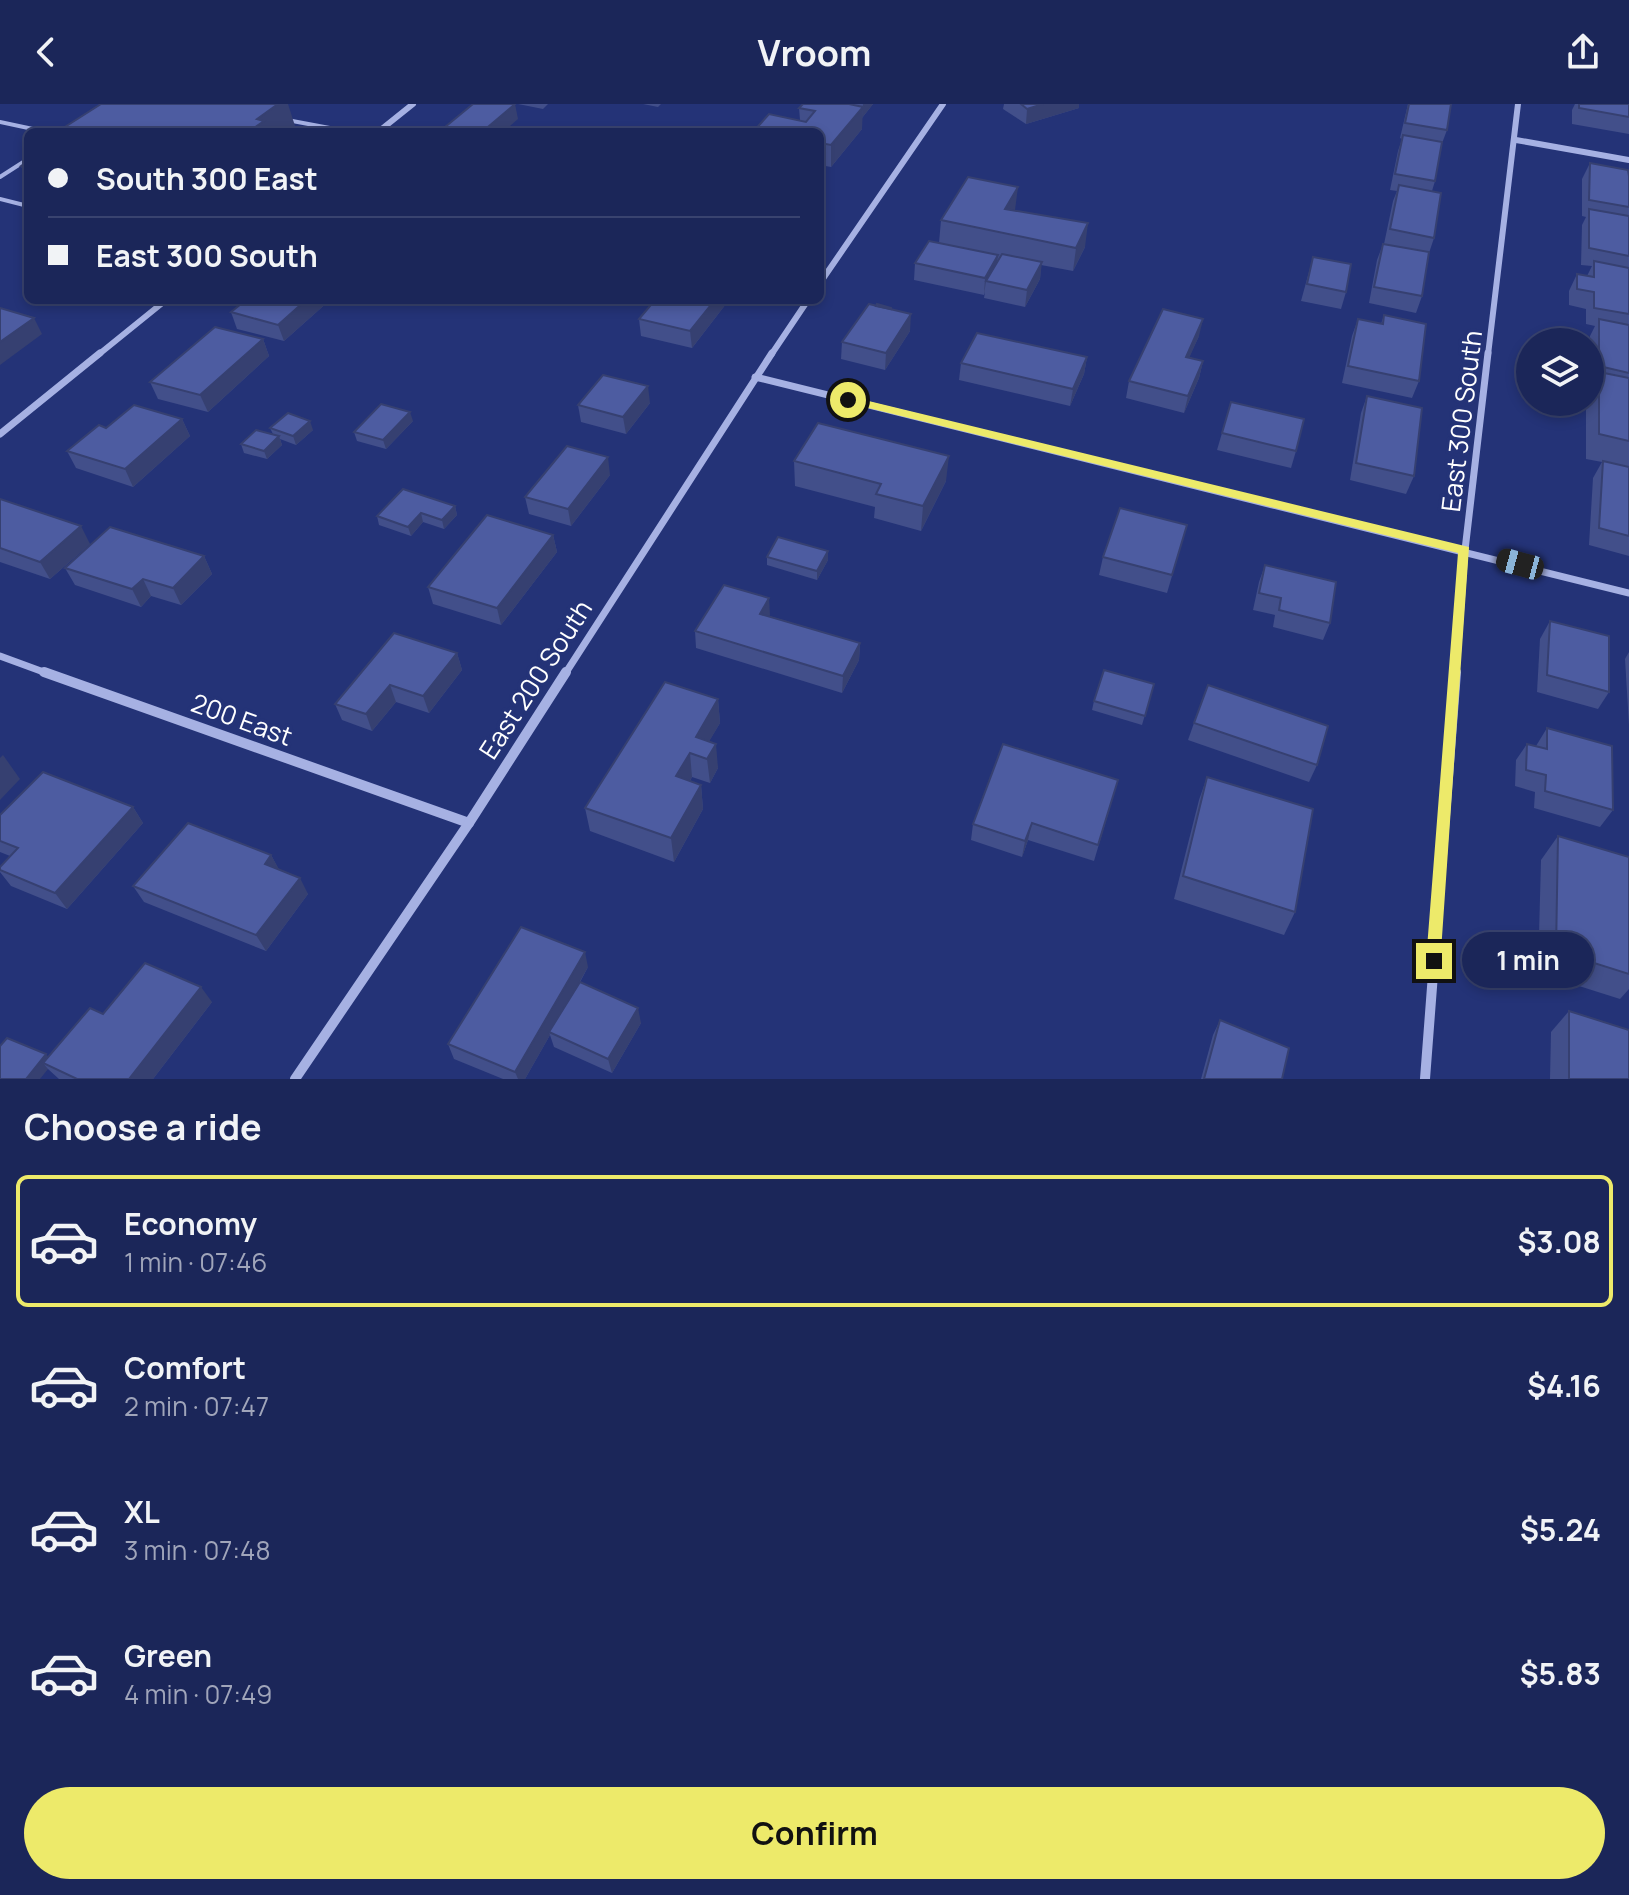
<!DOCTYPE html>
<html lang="en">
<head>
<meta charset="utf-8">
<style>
	:root { --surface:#1b2659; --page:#242e5f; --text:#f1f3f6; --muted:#a0a5ba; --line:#39436f; --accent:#edea6a }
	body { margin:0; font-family:Manrope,sans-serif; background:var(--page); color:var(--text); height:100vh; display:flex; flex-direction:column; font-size:30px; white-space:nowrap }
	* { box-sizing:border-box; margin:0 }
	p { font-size:26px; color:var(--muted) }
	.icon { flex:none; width:44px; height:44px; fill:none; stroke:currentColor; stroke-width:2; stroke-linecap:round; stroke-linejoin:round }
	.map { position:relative; height:975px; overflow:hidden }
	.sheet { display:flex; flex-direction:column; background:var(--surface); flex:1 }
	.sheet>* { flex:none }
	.hud { position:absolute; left:24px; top:24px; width:800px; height:176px; border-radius:12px; box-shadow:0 4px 12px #0003,0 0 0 2px var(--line); display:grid; align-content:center; height:176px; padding:0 24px; background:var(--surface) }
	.buttons { position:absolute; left:1516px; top:224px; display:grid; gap:16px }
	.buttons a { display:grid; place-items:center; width:88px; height:88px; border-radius:50%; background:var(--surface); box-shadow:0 4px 12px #0003,0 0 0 2px var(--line); font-size:40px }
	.end { position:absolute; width:36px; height:36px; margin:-18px; border:10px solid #edea6a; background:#111; box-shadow:0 0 0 4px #111 }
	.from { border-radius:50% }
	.bubble { position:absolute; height:56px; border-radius:28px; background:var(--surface); box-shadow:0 4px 12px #0003,0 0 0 2px var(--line); font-size:26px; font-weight:700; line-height:56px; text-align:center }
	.car { position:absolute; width:24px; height:48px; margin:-24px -12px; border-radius:10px; box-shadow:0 0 6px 2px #0007; background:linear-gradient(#222 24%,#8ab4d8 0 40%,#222 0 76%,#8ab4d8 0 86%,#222 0) }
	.hud b { display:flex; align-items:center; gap:28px; height:76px; font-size:30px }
	.hud b+b { border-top:2px solid var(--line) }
	.hud i { width:20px; height:20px; background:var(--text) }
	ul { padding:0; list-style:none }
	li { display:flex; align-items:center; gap:24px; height:132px; margin:0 16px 12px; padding:0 8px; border:4px solid transparent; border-radius:12px }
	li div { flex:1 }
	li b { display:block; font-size:30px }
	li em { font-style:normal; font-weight:700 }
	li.selected { border-color:var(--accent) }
	li>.icon { width:72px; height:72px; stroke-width:1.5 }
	h2 { padding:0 24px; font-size:36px; line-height:96px }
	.button { display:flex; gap:16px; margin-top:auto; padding:16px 24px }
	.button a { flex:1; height:92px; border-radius:48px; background:var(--accent); color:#111; font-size:32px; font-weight:700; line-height:92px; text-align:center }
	header { display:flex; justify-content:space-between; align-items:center; height:104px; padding:0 24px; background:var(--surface); font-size:36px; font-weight:700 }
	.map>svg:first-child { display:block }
</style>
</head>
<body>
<header><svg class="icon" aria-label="back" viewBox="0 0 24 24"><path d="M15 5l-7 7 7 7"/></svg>Vroom<svg class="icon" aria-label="share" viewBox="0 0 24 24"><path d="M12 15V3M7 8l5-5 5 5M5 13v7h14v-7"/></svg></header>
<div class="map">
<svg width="1629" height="975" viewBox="0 0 1629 975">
	<rect width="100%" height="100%" fill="#243377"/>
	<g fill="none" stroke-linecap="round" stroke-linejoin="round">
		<g stroke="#a6b1e3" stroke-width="4">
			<path d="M287 16 351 28"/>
			<path d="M0 18 47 28"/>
			<path d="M0 73 28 55"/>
			<path d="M0 95 28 102"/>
		</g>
		<g stroke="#a6b1e3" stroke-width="6">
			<path d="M378 28 413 0"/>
			<path d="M1516 36 1629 56"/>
			<path d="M820 179 943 0"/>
			<path d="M98 251 166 196"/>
			<path d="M771 251 808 196"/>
			<path d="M1488 251 1518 0"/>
		</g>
		<g stroke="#a6b1e3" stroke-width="7">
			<path d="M755 273 1629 489"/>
			<path d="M0 330 100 249"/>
			<path d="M0 552 49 570"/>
			<path d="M565 570 772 249"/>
			<path d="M1456 570 1465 446 1488 249"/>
		</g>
		<g stroke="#a6b1e3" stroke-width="10">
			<path d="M44 568 469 719"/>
			<path d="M295 975 469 719 566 568"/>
			<path d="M1425 975 1456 568"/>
		</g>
	</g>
	<g fill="#424f8a">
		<path d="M518 0H548L543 5Z"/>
		<path d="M643 0H661L658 3Z"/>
		<path d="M803 0H873L862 14V25L831 63 820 61V28L800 16 799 4Z"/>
		<path d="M1004 0H1079V4L1026 20 1003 5Z"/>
		<path d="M1408 0H1451L1447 26 1441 42 1435 77 1432 87 1434 134 1429 149 1422 192 1416 209 1369 199 1377 156 1383 140H1384L1393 97 1397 87 1390 86 1398 47 1402 35 1400 34Z"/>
		<path d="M1575 0H1629V30L1572 20V6Z"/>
		<path d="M28 57V78L21 62Z"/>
		<path d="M1590 59 1629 72V163L1628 164H1629V452L1589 441 1593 374 1602 358 1586 355V298H1590V285L1593 280 1590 279V232L1595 222 1586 220V205L1569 201V187L1577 170 1587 172 1592 162 1581 161 1582 121 1586 113 1582 112V75Z"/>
		<path d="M1015 106 1085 143 1073 167 1041 161 1040 175 1025 203 984 194 985 188 984 191 914 176 915 159 939 139 941 116Z"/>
		<path d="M1313 153 1346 188 1341 205 1301 197Z"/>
		<path d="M53 196H86L77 202Z"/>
		<path d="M246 196H330L284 237 237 225 231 208Z"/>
		<path d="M655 196H729L692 244 641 232 639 215Z"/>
		<path d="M891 205 910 227 885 266 841 255 842 238Z"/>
		<path d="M1384 211 1419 277 1412 294 1342 279 1352 232 1358 215 1381 220Z"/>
		<path d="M1199 232 1189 253 1203 257 1199 274 1184 309 1126 294 1129 277Z"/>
		<path d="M263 235 269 252 208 308 158 295 150 278Z"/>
		<path d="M1087 253 1084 270 1070 302 959 276 961 259Z"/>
		<path d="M1367 292 1414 372 1406 390 1350 376 1361 309Z"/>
		<path d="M650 299 626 330 581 318 578 301Z"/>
		<path d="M182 315 190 332 133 383 76 364 67 347 106 324Z"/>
		<path d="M413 317 386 345 357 337 354 328Z"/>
		<path d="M270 324 313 326 296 341 280 335 282 341 267 355 244 349 241 340 273 330Z"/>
		<path d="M1222 329 1296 347 1291 364 1217 346Z"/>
		<path d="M794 357 946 377 921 427 874 414 875 403 795 382Z"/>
		<path d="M610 371 571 422 529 410 525 393Z"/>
		<path d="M0 395 90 440 50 475 0 458Z"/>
		<path d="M455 402 457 411 444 425 423 418 411 432 379 421 377 412Z"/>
		<path d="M1187 421 1167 489 1099 471 1103 453Z"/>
		<path d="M553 431 557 448 501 521 433 500 428 483Z"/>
		<path d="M828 447V456L817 476 767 461V453Z"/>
		<path d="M204 452 212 470 181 501 151 492 141 503 75 481 65 464Z"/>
		<path d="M1265 461 1330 519 1323 536 1273 523 1275 511 1253 506 1259 478Z"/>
		<path d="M769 494V512L860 539 859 556 842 589 696 544 695 527Z"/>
		<path d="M1550 517 1609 588 1598 605 1537 588 1540 535Z"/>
		<path d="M1629 548V621L1625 555Z"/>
		<path d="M457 549 462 566 429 609 396 598 372 627 342 616 335 600Z"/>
		<path d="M1154 580 1142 621 1092 606 1094 597Z"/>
		<path d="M718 595 720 619 709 637 718 664 710 679 692 673 690 677 701 681 703 705 674 758 590 727 585 704Z"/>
		<path d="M1194 619 1317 661 1309 678 1188 636Z"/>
		<path d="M1547 624 1613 706 1600 723 1534 704 1535 688 1515 682 1516 656 1527 640 1536 642Z"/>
		<path d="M1207 673 1295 808 1284 831 1174 795 1199 696Z"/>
		<path d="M1118 676 1094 757 1028 736 1022 753 971 736 973 720Z"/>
		<path d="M133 703 143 719 67 805 11 782 0 768V763L10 752 0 748V711Z"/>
		<path d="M1558 732 1629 753V885L1620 895 1538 869 1541 756Z"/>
		<path d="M271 751 279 766 308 790 266 847 144 798 133 782Z"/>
		<path d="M588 863 578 882 641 919 612 969 554 943 550 931 525 975H503L454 955 448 940Z"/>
		<path d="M212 898 153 975H59L48 965 0 975 49 953 103 910Z"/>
		<path d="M1569 907 1629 975H1550L1551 928Z"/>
		<path d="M1220 916 1282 975H1201L1213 931Z"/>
	</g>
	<g fill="#364071">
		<path d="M278 0H288L295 22 286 28H248L257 15Z"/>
		<path d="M515 0 518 15 503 28H482Z"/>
		<path d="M863 0H873L862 14Z"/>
		<path d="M1043 0H1079V4L1026 20 1027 5Z"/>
		<path d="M863 3 862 25 831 63V41Z"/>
		<path d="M1018 83 1015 106 1005 105Z"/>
		<path d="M1088 119 1085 143 1073 167 1076 144Z"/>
		<path d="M998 151 996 168 986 177 984 191 985 174Z"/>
		<path d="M1042 158 1040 175 1025 203 1027 186Z"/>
		<path d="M74 196H86L77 202Z"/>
		<path d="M306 196H330L284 237 278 221Z"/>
		<path d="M715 196H729L692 244 690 227Z"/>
		<path d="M911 210 910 227 885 266 886 249Z"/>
		<path d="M34 214 42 230 0 261V238Z"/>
		<path d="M1203 215 1199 232 1182 270 1186 253Z"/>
		<path d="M263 235 269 252 208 308 200 291Z"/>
		<path d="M1087 253 1084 270 1070 302 1073 285Z"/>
		<path d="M1203 257 1199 274 1184 309 1188 292Z"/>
		<path d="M648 282 650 299 626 330 623 313Z"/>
		<path d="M410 308 413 317 386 345 383 336Z"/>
		<path d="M182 315 190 332 133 383 125 365Z"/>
		<path d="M310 317 313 326 296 341 293 332Z"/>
		<path d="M279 332 282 341 267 355 264 347Z"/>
		<path d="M949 352 946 377 921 427 923 402Z"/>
		<path d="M608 353 610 371 571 422 568 405Z"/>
		<path d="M455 402 457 411 444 425 442 416Z"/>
		<path d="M421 409 423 418 411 432 408 423Z"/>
		<path d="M81 422 90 440 50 475 40 458Z"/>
		<path d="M553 431 557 448 501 521 497 504Z"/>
		<path d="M828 447V456L817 476V467Z"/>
		<path d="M204 452 212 470 181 501 173 484Z"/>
		<path d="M143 475 151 492 141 503 132 485Z"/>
		<path d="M769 494 770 511 761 527 760 510Z"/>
		<path d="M860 539 859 556 842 589 843 572Z"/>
		<path d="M457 549 462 566 429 609 423 592Z"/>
		<path d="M390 581 396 598 372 627 366 610Z"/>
		<path d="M718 595 720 619 700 653 696 633Z"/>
		<path d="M716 640 718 664 710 679 707 655Z"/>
		<path d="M690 649 692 673 679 696 676 672Z"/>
		<path d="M3 651 20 675 0 696V654Z"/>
		<path d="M701 681 703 705 674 758 671 734Z"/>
		<path d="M133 703 143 719 67 805 55 789Z"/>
		<path d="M1032 719 1028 736 1022 753 1025 737Z"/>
		<path d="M271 751 280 767 265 760Z"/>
		<path d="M300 774 308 790 266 847 256 831Z"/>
		<path d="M585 848 588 863 551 929 549 928 550 931 525 975H518L515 968Z"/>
		<path d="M201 883 212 898 153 975H129Z"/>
		<path d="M638 904 641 919 612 969 608 955Z"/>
		<path d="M46 950 53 958 43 959 48 965 40 975H26Z"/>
	</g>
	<g fill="#4d5ca1" stroke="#364071" stroke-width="2">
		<path d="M101 0H278L257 15 264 17 248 28H57Z"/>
		<path d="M473 0H515L482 28H439Z"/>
		<path d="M803 0H849L863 3 831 41 820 39V28H753L769 10 806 18 815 7 799 4Z"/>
		<path d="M1021 0H1043L1027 5Z"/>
		<path d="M1409 0H1451L1447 26 1405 19Z"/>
		<path d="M1579 0H1629V13L1579 4Z"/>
		<path d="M1403 31 1442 38 1435 77 1395 70Z"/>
		<path d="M28 57V64L21 62Z"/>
		<path d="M1590 59 1628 66 1629 72V103L1589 96Z"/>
		<path d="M968 73 1018 83 1005 105 1088 119 1076 144 941 116Z"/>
		<path d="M1399 81 1441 89 1434 134 1390 125Z"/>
		<path d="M1589 105 1629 112V152L1589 144Z"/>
		<path d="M929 137 998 151 985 174 915 159Z"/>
		<path d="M1383 140 1429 148 1422 192 1374 183Z"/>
		<path d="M1002 150 1042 158 1027 186 986 177Z"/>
		<path d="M1313 153 1351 160 1346 188 1307 180Z"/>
		<path d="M1594 157 1629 164V210L1594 204V188L1577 185V170L1594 173Z"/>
		<path d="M246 196H306L278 221 231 208Z"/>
		<path d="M655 196H715L690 227 639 215Z"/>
		<path d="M869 200 911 210 886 249 842 238Z"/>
		<path d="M877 200 891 204V205L876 202Z"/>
		<path d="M0 204 34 214 0 238Z"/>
		<path d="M1163 205 1203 215 1186 253 1203 257 1188 292 1129 277Z"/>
		<path d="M1384 211 1426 220 1419 277 1348 262 1358 215 1383 220Z"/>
		<path d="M1599 215 1629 221V269L1599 262Z"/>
		<path d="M215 223 263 235 200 291 150 278Z"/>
		<path d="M977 229 1087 253 1073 285 961 259Z"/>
		<path d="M1599 268 1629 274V337L1599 330Z"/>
		<path d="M603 271 648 282 623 313 578 301Z"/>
		<path d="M1367 292 1422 304 1414 372 1356 359Z"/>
		<path d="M1231 298 1304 315 1296 347 1222 329Z"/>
		<path d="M381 300 410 308 383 336 354 328Z"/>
		<path d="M134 301 182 315 125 365 67 347 99 321 106 324Z"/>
		<path d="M288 309 310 317 293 332 270 324Z"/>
		<path d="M818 319 949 352 923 402 876 390 881 380 794 357Z"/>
		<path d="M256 326 279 332 264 347 241 340Z"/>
		<path d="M567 342 608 353 568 405 525 393Z"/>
		<path d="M1603 357 1629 363V432L1599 424Z"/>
		<path d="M403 385 455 402 442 416 421 409 408 423 377 412Z"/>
		<path d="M0 395 81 422 40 458 0 444Z"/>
		<path d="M1120 404 1187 421 1172 471 1103 453Z"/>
		<path d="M487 411 553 431 497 504 428 483Z"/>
		<path d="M110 423 204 452 173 484 143 475 132 485 65 464Z"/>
		<path d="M778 433 828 447 817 467 767 453Z"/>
		<path d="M1265 461 1336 478 1330 519 1279 506 1281 494 1259 489Z"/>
		<path d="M724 481 769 494 760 510 860 539 843 572 695 527Z"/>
		<path d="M1550 517 1609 532V588L1547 571Z"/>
		<path d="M394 529 457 549 423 592 390 581 366 610 335 600Z"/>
		<path d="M1104 566 1154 580 1145 612 1094 597Z"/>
		<path d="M665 578 718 595 696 633 716 640 707 655 690 649 676 672 701 681 671 734 585 704Z"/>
		<path d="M1208 581 1328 622 1317 661 1194 619Z"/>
		<path d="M1547 624 1612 642 1613 706 1545 687 1546 671 1526 666 1527 640 1547 645Z"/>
		<path d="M1003 640 1118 676 1098 741 1032 719 1025 737 973 720Z"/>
		<path d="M43 668 133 703 55 789 0 766V763L18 744 0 737V711Z"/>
		<path d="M1207 673 1313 705 1295 808 1183 772Z"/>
		<path d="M188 719 271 751 265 760 300 774 256 831 133 782Z"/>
		<path d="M1558 732 1629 753V870L1556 847Z"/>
		<path d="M521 823 585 848 515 968 448 940Z"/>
		<path d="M145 859 201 883 129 975H77L43 959 90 904 103 910Z"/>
		<path d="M580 878 638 904 608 955 549 928Z"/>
		<path d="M1569 907 1629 926V975H1569Z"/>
		<path d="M1220 916 1289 944 1282 975H1204Z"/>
		<path d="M7 934 46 950 26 975H0V942Z"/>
	</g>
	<path fill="#edea6a" d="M848 292 1469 443 1440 862H1428L1426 857 1458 449 844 298V293Z"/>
	<g text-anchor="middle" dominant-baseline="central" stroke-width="7" stroke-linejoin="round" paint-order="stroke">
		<g font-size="26" fill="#fff" stroke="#243377">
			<text transform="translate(1461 317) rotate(-83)">East 300 South</text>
			<text transform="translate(535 575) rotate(-57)">East 200 South</text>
			<text transform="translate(242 615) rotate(20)">200 East</text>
		</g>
	</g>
</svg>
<div class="buttons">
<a><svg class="icon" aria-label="layers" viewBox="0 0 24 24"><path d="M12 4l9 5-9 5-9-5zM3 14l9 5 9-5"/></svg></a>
</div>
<i class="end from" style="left:848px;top:296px"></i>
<i class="end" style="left:1434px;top:857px"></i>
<div class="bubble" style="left:1462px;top:828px;width:132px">1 min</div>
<i class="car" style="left:1520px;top:460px;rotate:285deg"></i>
<div class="hud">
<b><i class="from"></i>South 300 East</b>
<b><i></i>East 300 South</b>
</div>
</div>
<section class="sheet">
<h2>Choose a ride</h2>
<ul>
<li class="selected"><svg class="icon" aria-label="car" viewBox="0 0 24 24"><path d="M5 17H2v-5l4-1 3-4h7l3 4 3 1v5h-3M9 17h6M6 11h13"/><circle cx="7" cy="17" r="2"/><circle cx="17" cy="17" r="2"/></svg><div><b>Economy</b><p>1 min · 07:46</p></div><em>$3.08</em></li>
<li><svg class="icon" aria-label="car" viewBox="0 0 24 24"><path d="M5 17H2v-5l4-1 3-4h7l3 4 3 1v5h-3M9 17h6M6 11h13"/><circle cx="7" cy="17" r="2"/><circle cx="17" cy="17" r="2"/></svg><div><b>Comfort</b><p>2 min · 07:47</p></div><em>$4.16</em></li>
<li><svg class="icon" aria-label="car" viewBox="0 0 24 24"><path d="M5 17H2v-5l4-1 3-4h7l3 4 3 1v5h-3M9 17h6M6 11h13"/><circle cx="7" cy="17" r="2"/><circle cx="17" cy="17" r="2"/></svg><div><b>XL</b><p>3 min · 07:48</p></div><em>$5.24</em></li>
<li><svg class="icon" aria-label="car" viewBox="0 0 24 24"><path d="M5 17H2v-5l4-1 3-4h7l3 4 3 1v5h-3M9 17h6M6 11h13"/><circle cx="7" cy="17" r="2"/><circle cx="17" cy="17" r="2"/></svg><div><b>Green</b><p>4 min · 07:49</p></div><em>$5.83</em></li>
</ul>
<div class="button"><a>Confirm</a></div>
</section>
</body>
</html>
